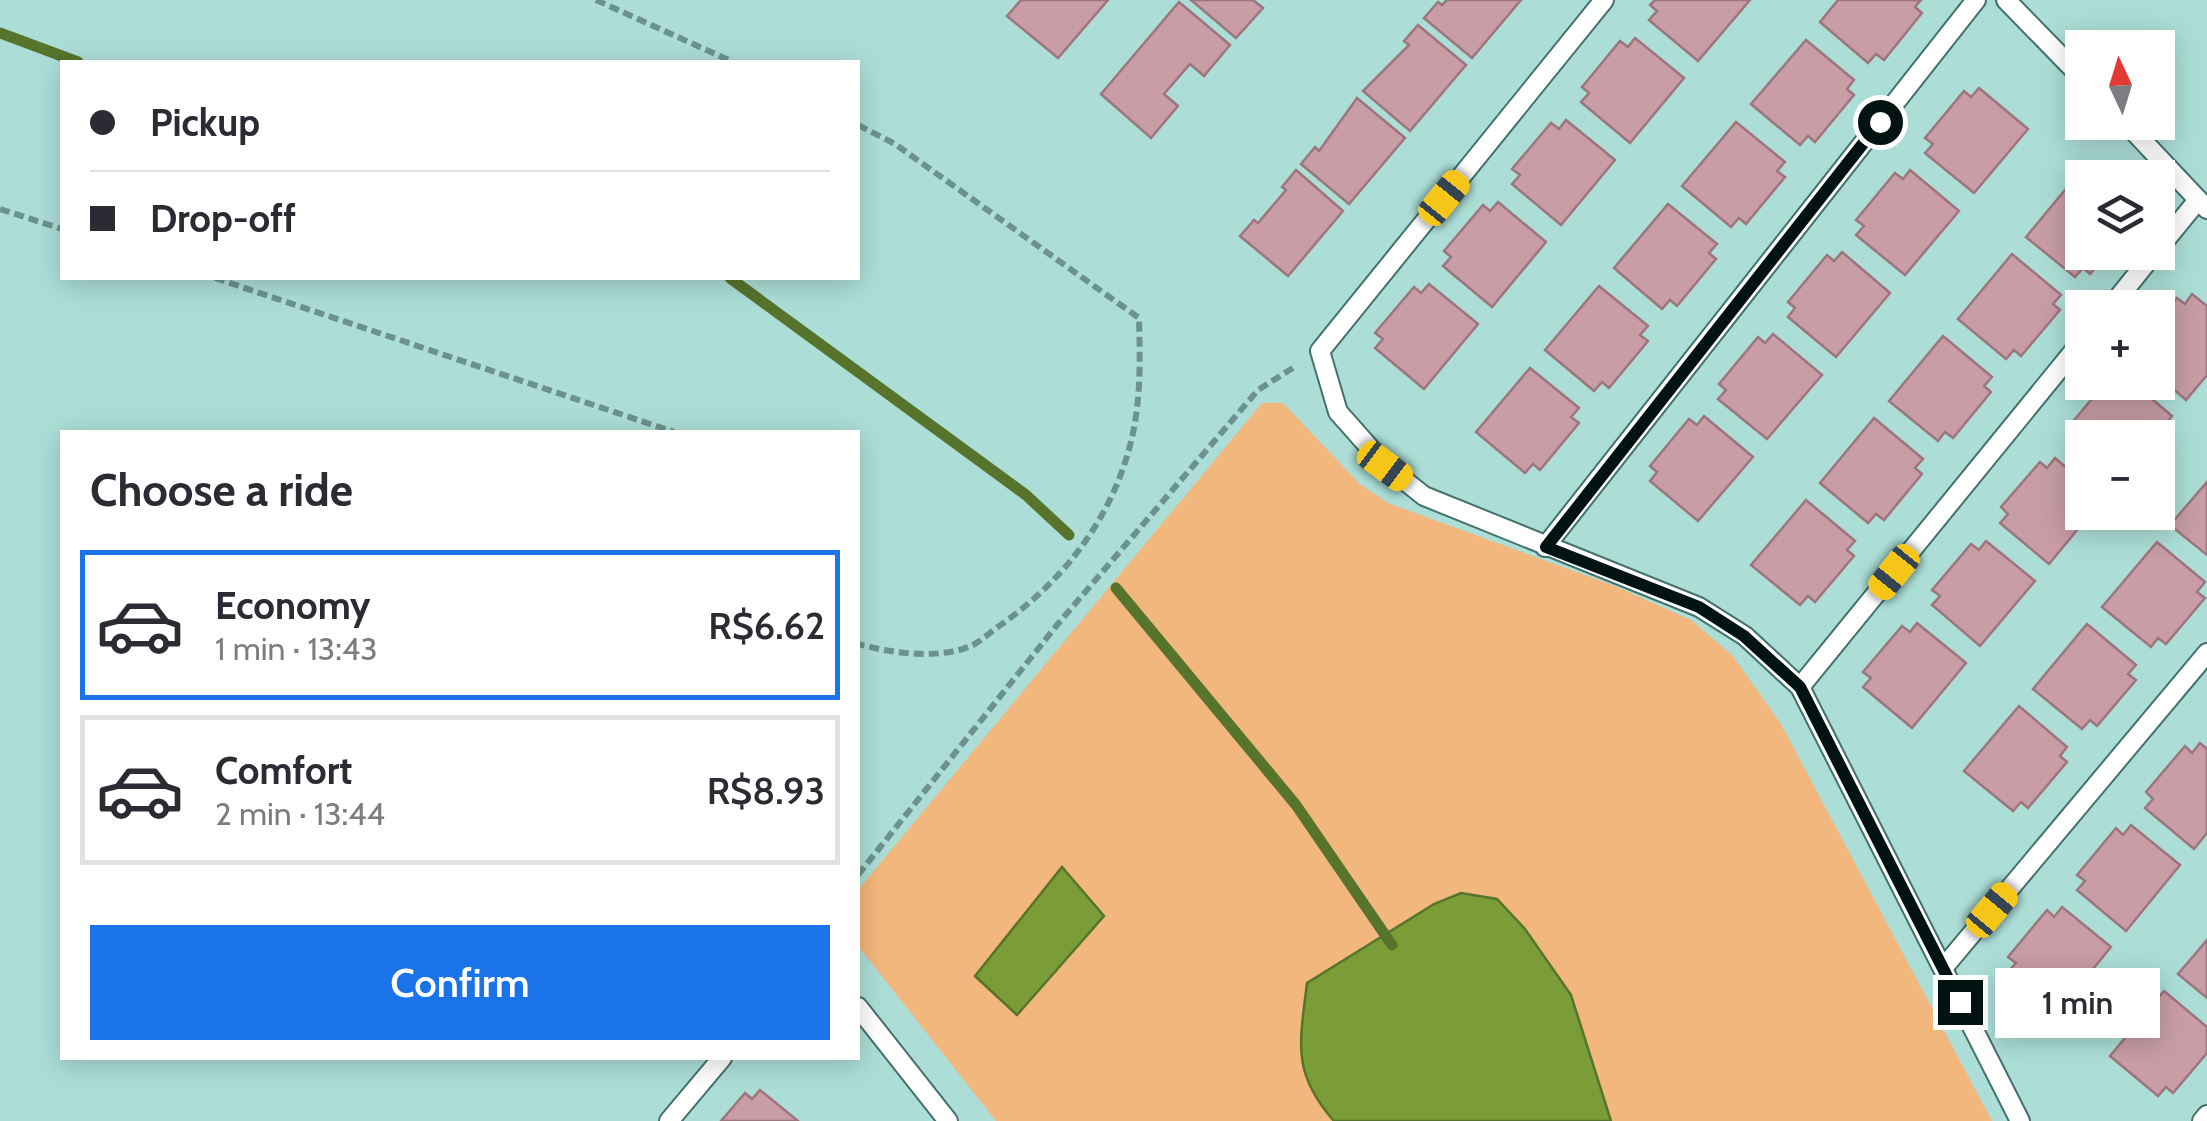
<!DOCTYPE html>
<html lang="en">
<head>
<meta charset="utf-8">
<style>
	:root { --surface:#fff; --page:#f7f7f7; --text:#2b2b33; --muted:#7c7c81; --line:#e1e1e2; --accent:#1a73e8 }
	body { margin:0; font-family:Cabin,sans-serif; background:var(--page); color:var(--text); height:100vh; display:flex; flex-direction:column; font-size:38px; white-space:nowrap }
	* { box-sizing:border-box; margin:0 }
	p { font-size:32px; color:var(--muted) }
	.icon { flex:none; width:55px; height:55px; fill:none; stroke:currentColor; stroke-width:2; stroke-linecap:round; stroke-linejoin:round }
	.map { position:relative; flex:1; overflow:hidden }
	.sheet { position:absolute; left:60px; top:430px; width:800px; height:630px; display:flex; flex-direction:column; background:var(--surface); border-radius:0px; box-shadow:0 5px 25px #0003 }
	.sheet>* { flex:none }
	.guide { position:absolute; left:60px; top:60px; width:800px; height:220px; border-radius:0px; box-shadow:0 5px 25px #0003; display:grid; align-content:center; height:220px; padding:0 30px; background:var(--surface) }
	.needle { width:65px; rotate:356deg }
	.buttons { position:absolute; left:2065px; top:30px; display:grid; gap:20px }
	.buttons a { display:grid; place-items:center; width:110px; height:110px; border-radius:0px; background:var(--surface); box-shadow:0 5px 25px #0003; font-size:50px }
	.end { position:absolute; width:45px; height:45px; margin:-22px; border:12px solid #021311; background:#fff; box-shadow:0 0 0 5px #fff }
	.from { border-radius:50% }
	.bubble { position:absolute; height:70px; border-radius:0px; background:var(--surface); box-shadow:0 5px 25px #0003; font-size:32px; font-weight:600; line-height:70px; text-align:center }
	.car { position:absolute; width:30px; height:60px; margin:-30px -15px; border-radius:12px; box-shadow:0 0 8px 2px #0007; background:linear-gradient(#f5c518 24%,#345 0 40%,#f5c518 0 76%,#345 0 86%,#f5c518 0) }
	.guide b { display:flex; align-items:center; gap:35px; height:95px; font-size:38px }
	.guide b+b { border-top:2px solid var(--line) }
	.guide i { width:25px; height:25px; background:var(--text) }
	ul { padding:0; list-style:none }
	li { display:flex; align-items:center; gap:30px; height:150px; margin:0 20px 15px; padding:0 10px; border:5px solid var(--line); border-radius:0px }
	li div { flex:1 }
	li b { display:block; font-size:38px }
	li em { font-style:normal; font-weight:600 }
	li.on { border-color:var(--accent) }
	li>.icon { width:90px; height:90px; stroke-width:1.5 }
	h2 { padding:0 30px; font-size:45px; line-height:120px }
	.button { display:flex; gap:20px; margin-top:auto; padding:20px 30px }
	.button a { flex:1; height:115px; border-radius:0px; background:var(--accent); color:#fff; font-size:40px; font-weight:600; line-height:115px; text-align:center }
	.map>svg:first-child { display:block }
</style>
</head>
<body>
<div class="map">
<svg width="2207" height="1121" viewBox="0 0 2207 1121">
	<rect width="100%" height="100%" fill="#acded7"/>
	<path fill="#f2b77c" d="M1262 403H1283L1360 484 1388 503 1615 586 1691 620 1732 655 1781 724 1992 1121H996L858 946V890Z"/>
	<g fill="#7a9d38" stroke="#56742c" stroke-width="2.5">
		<path d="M1062 867 1104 916 1017 1015 975 976Z"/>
		<path d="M1461 893 1497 899 1525 929 1571 995 1611 1121H1334C1291 1072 1300 1043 1307 983L1434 904Z"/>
	</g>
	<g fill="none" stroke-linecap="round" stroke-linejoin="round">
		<g stroke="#56742c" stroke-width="11">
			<path d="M0 33 78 62"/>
			<path d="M730 278 1026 495 1069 535"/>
			<path d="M1116 588 1296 805 1392 945"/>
		</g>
	</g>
	<g fill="#c89da5" stroke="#9d757c" stroke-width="2.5">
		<path d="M1021 0H1108L1058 58 1007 16Z"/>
		<path d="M1191 0H1253L1263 8 1236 38Z"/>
		<path d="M1447 0H1521L1472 58 1424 18 1438 2 1442 5Z"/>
		<path d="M1655 0H1750L1698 61 1649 20 1657 11 1650 5Z"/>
		<path d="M1838 0H1921L1915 7 1922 13 1884 60 1876 54 1868 63 1820 22Z"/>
		<path d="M1179 2 1230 45 1204 76 1190 64 1164 94 1178 106 1151 138 1101 94Z"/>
		<path d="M1418 25 1466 65 1410 131 1363 91 1409 45 1404 41Z"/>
		<path d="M1635 38 1684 78 1630 143 1581 102 1589 93 1582 87 1620 41 1628 47Z"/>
		<path d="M1806 40 1854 80 1847 89 1854 95 1815 142 1808 136 1800 145 1751 104Z"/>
		<path d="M1979 88 2028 129 1974 193 1925 153 1933 144 1925 138 1964 91 1971 97Z"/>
		<path d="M1357 98 1405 138 1349 204 1301 164 1315 147 1319 151Z"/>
		<path d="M1566 120 1615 160 1561 225 1512 184 1520 175 1512 169 1551 123 1559 129Z"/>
		<path d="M1736 122 1785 162 1777 171 1785 177 1746 224 1739 218 1731 227 1682 186Z"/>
		<path d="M1296 170 1343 211 1288 276 1240 236 1254 220 1258 223 1286 190 1282 187Z"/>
		<path d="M1910 170 1959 211 1905 275 1856 235 1864 226 1856 220 1895 173 1903 179Z"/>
		<path d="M2080 172 2087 178H2082V252H2108L2090 274 2083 268 2075 277 2026 237Z"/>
		<path d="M1498 202 1546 242 1492 307 1443 266 1451 257 1444 251 1483 205 1490 211Z"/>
		<path d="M1668 204 1717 244 1709 253 1716 259 1677 306 1670 300 1662 309 1614 268Z"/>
		<path d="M1842 252 1890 293 1836 357 1788 317 1795 308 1788 302 1827 255 1834 261Z"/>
		<path d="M2012 254 2061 295 2053 304 2060 310 2021 356 2014 350 2006 359 1958 319Z"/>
		<path d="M1429 284 1478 324 1424 389 1375 348 1383 339 1375 333 1414 287 1421 293Z"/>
		<path d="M1599 286 1648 326 1640 335 1648 341 1609 388 1602 382 1594 391 1545 350Z"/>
		<path d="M2192 294 2207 306V375L2186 400 2158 376V321L2177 298 2185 304Z"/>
		<path d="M1773 334 1822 375 1767 439 1718 399 1726 390 1719 384 1758 337 1765 343Z"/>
		<path d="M1943 336 1992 377 1984 386 1991 392 1953 438 1945 432 1938 441 1889 401Z"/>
		<path d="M1530 368 1579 408 1571 417 1579 423 1540 470 1533 464 1525 473 1476 432Z"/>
		<path d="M2106 382H2132L2172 416 2155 438H2082V452L2069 441 2077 431 2070 425Z"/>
		<path d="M1704 416 1753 457 1698 521 1650 481 1657 472 1650 466 1689 419 1697 425Z"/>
		<path d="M1874 418 1923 459 1915 468 1922 474 1884 520 1876 514 1868 523 1820 483Z"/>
		<path d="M2055 458 2082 481V512H2092L2049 564 2000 523 2008 514 2001 507 2040 462 2047 468Z"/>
		<path d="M2207 482V555L2170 525Z"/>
		<path d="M1806 500 1855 541 1847 550 1854 556 1815 602 1808 596 1800 605 1751 565Z"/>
		<path d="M1986 541 2035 581 1980 646 1932 605 1940 596 1932 590 1971 544 1979 550Z"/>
		<path d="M2157 542 2205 582 2197 592 2205 598 2166 644 2158 638 2151 647 2102 607Z"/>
		<path d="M1917 623 1966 663 1912 728 1863 687 1871 678 1863 672 1902 626 1910 632Z"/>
		<path d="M2087 624 2136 665 2128 674 2136 680 2097 726 2090 720 2082 729 2033 689Z"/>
		<path d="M2019 706 2067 747 2060 756 2067 762 2028 808 2021 802 2013 811 1964 771Z"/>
		<path d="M2200 743 2207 749V833L2194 849 2145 808 2153 799 2146 792 2185 746 2192 753Z"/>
		<path d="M2131 825 2180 865 2126 931 2077 890 2085 881 2077 875 2116 828 2123 835Z"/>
		<path d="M2062 907 2111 947 2057 1013 2008 972 2016 963 2008 957 2047 910 2054 917Z"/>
		<path d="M2207 940V998L2178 974Z"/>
		<path d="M2164 991 2207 1027V1053L2173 1093 2166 1087 2158 1096 2110 1056Z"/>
		<path d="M760 1090 798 1121H721L745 1093 752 1099Z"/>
	</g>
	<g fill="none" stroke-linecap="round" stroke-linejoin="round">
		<g stroke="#43726d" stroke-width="22">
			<g id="lane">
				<path d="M1604 0 1320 351 1338 412 1385 465 1424 496 1699 607 1745 636 1800 687 2020 1121"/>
				<path d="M2006 0 2082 78"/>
				<path d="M2125 122 2207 209"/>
				<path d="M2158 249 2198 200"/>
				<path d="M2110 308 2155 252"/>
				<path d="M1545 547 1976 0"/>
				<path d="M1800 687 2082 341"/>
				<path d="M1944 967 2207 653"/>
				<path d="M858 1007 948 1121"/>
				<path d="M669 1121 722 1058"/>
				<path d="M2202 1121 2207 1115"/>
			</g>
		</g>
		<g stroke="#6d928d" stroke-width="6" stroke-dasharray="10 5" stroke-linecap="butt">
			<path d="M596 0 733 62"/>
			<path d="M858 125 895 144 1139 318C1140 356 1141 395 1133 433 1116 512 1068 577 1002 624 992 630 982 641 971 646 937 660 891 653 858 644"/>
			<path d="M0 209 62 229"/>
			<path d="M215 278 674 432"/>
			<path d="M858 875 1057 625 1258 390 1296 366"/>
		</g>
		<use href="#lane" stroke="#fff" stroke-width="18"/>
	</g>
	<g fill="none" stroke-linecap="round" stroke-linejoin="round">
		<path stroke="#021311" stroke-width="12" d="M1880 122 1546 547 1699 607 1744 636 1800 687 1960 1002"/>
	</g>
</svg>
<div class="buttons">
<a><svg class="needle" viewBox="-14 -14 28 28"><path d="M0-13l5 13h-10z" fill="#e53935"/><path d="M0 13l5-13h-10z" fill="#7c7c81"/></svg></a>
<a><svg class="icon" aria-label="layers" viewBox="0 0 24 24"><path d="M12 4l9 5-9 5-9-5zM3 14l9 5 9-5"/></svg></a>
<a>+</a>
<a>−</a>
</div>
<i class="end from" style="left:1880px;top:122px"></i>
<i class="end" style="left:1960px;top:1002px"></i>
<div class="bubble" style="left:1995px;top:968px;width:165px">1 min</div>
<i class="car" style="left:1444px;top:198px;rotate:39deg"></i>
<i class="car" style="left:1385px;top:466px;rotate:127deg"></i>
<i class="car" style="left:1894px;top:572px;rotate:219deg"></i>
<i class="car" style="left:1992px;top:910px;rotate:40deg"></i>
<div class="guide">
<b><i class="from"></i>Pickup</b>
<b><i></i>Drop-off</b>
</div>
<section class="sheet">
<h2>Choose a ride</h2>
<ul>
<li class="on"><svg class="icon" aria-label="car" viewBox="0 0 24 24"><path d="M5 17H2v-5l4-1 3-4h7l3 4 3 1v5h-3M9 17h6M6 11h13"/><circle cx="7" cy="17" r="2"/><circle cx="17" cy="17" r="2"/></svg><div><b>Economy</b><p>1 min · 13:43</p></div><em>R$6.62</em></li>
<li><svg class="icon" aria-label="car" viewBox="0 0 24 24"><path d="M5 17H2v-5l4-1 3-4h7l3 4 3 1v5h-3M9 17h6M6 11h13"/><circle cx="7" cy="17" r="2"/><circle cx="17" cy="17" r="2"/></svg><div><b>Comfort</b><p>2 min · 13:44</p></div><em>R$8.93</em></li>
</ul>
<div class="button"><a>Confirm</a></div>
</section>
</div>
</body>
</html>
